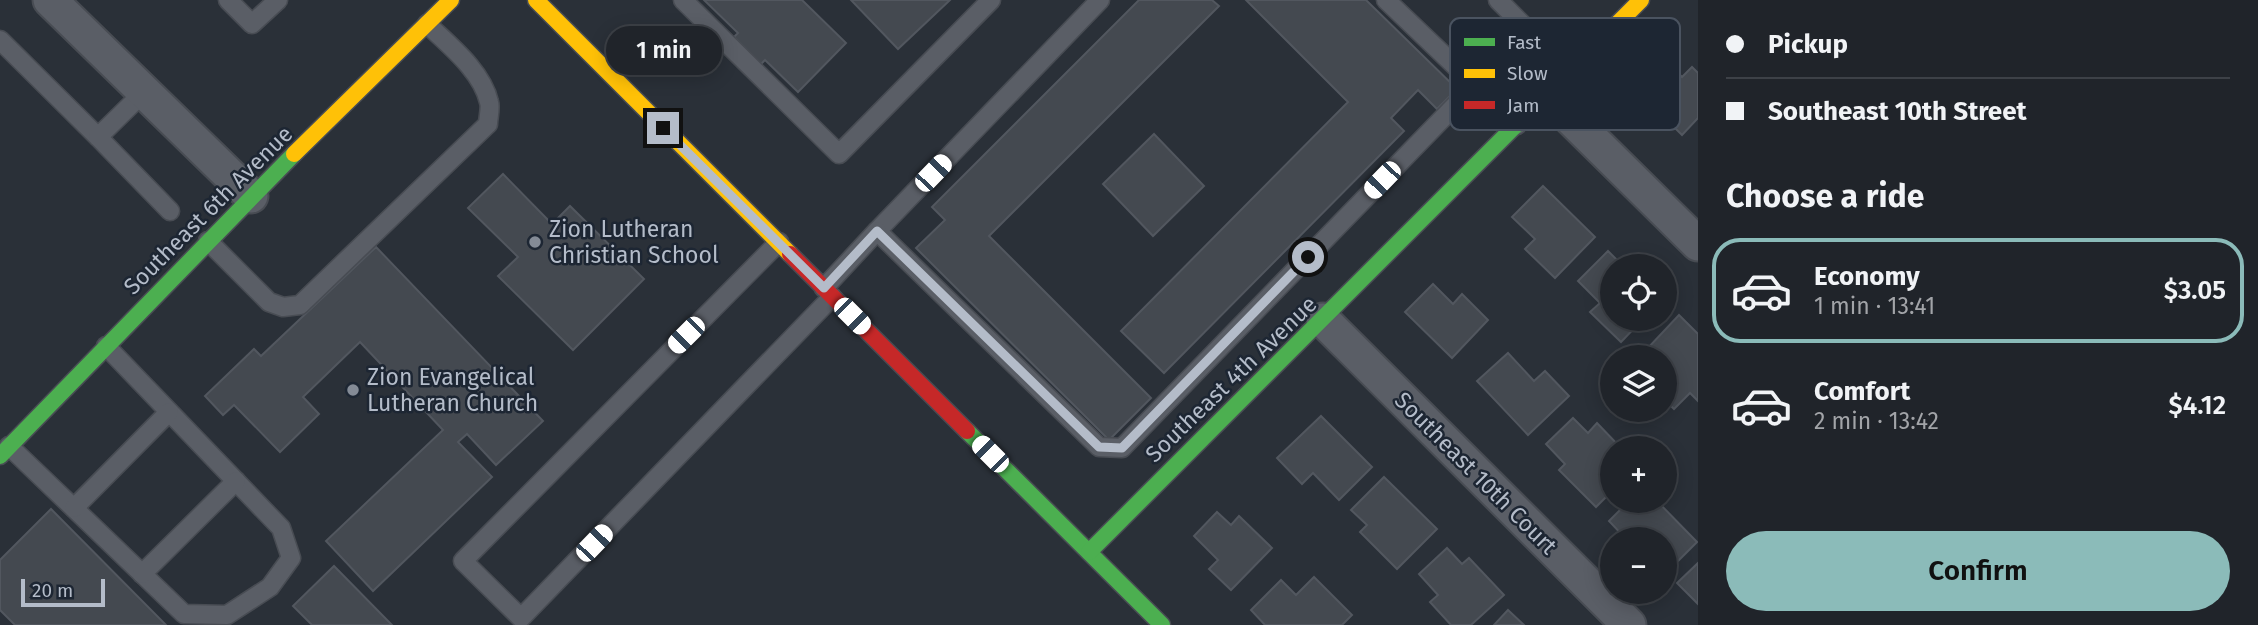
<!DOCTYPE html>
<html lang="en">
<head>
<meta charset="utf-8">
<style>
	:root { --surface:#20242a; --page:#2d3036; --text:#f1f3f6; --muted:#a2a4a8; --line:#3d4147; --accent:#8bbbb9 }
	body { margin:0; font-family:"Fira Sans",sans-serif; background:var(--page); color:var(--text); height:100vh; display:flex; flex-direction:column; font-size:26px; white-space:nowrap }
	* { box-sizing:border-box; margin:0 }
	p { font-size:23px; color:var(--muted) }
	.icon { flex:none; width:38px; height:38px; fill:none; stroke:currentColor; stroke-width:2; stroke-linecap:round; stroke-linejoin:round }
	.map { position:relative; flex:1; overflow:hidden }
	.side { display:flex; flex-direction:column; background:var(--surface); width:560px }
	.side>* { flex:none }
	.top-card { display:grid; align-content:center; height:154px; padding:0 28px; background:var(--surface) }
	.controls { position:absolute; left:1600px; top:254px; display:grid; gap:14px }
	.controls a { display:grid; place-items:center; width:77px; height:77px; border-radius:50%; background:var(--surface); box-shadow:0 4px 18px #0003,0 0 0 2px var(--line); font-size:35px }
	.scale { position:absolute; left:21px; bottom:18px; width:84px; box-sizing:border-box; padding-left:7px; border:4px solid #b4bcc9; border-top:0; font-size:19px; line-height:24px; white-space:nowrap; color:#b4bcc9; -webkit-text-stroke:5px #1d2633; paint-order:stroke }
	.end { position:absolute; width:32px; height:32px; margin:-16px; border:9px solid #b4bcc9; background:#111; box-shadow:0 0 0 4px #111 }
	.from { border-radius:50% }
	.bubble { position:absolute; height:49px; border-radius:24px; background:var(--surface); box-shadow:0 4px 18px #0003,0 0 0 2px var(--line); font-size:23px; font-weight:600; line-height:49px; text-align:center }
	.car { position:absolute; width:21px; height:42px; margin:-21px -10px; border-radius:9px; box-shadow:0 0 5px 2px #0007; background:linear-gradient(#fff 24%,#345 0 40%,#fff 0 76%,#345 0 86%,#fff 0) }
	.top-card b { display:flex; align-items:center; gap:24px; height:66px; font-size:26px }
	.top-card b+b { border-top:2px solid var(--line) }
	.top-card i { width:18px; height:18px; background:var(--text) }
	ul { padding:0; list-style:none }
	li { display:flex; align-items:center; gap:21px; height:105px; margin:0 14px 10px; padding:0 14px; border:4px solid transparent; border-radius:28px }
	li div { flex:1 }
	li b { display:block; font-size:26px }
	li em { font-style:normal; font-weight:600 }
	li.current { border-color:var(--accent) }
	li>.icon { width:63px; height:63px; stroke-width:1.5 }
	h2 { padding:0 28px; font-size:32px; line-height:84px }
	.action { display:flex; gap:14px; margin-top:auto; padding:14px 28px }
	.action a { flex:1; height:80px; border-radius:42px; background:var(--accent); color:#111; font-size:28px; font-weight:600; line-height:80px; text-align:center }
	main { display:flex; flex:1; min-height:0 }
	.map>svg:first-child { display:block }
</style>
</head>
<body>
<main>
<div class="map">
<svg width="1698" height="625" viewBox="0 0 1698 625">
	<rect width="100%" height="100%" fill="#2a3038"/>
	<g fill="#444950" stroke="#52575f" stroke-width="2">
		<path d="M704 0H802L846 43 798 92 765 60 761 64 734 37 738 33Z"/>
		<path d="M851 0H950L898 49Z"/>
		<path d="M1139 0H1212L1219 6 989 236 1151 398 1109 440 916 248 945 220 932 207Z"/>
		<path d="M1246 0H1366L1457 89 1437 109 1418 90 1391 118 1404 131 1164 373 1121 331 1348 102Z"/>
		<path d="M1658 53 1682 77 1692 67 1698 73V118L1682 135 1629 82Z"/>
		<path d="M1154 134 1204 186 1153 236 1103 184Z"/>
		<path d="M503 174 552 224 570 206 644 279 573 350 498 276 518 257 468 208Z"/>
		<path d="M1543 186 1595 237 1555 278 1525 249 1535 239 1512 217Z"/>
		<path d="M376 247 543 421 496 465 467 434 458 442 492 477 373 591 326 541 443 430 360 342 303 397 319 414 280 452 234 405 223 415 205 396 254 349 261 356Z"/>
		<path d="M1608 251 1623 266H1612V318H1644L1621 342 1590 312 1600 303 1578 281Z"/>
		<path d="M1433 284 1453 304 1462 294 1488 320 1452 358 1405 312Z"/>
		<path d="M1679 315 1698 334V401L1690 393 1674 409 1664 399V373L1667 370 1664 357H1653L1646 350Z"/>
		<path d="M1508 353 1534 381 1545 371 1569 396 1528 435 1477 381Z"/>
		<path d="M1321 416 1372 467 1339 500 1313 473 1302 484 1277 458Z"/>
		<path d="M1573 418 1588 433 1597 423 1621 448H1612V491L1596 507 1559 470 1565 464 1546 444Z"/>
		<path d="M1384 477 1437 529 1397 569 1360 532 1367 525 1351 510Z"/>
		<path d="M1630 500H1656L1697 542 1664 575V539H1626L1609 521Z"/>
		<path d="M51 509 166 625H15L0 610V560Z"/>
		<path d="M1217 512 1231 525 1239 516 1272 548 1231 590 1209 569 1218 560 1194 536Z"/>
		<path d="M1447 548 1462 564 1469 558 1504 595 1471 625H1451L1430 602 1438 595 1419 574Z"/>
		<path d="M1698 563V604L1677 583Z"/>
		<path d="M334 566 392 625H312L293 606Z"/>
		<path d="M1314 577 1352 615 1342 625H1265L1251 610 1281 580 1296 595Z"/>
		<path d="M1508 610 1524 625H1494Z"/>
	</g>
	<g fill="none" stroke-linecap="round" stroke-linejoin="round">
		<g stroke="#484c53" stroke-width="21">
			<g id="lane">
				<path d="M228 0 252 24 278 0"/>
				<path d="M683 0 839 154 991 0"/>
				<path d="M1100 0 877 231 1099 447 1122 448 1475 85"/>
				<path d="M1386 0 1517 125"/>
				<path d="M1498 0 1570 72"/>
				<path d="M0 40 98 137"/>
				<path d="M144 92 98 137 170 211"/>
				<path d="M208 241 269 302 283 307 300 305 488 124C488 118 491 108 489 102 482 71 449 45 427 24"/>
				<path d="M779 242 463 561 521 618 832 297"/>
				<path d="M824 288 877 231"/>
				<path d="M9 446 184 614 227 615 270 587 291 558 281 528 106 346"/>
				<path d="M74 508 169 412"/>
				<path d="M142 574 236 481"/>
			</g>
		</g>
		<g stroke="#484c53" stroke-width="37">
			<g id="street">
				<path d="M50 0 251 196"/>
				<path d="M1547 95 1698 244"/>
				<path d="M1323 320 1629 625"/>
			</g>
		</g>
		<g stroke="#484c53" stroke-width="19">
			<g id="fast">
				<path d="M967 431 1162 625"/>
				<path d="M0 456 294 154"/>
				<path d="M1089 552 1547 94"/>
			</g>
		</g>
		<g stroke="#484c53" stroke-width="19">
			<g id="slow">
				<path d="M536 0 790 254"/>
				<path d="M1547 94 1641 0"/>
				<path d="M294 154 451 0"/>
			</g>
		</g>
		<g stroke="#484c53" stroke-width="19">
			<path id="jam" d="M790 254 967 431"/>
		</g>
		<use href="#lane" stroke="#5a5e66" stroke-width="18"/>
		<use href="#street" stroke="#5a5e66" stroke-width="33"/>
		<use href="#fast" stroke="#4caf50" stroke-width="16"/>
		<use href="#slow" stroke="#ffc107" stroke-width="16"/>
		<use href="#jam" stroke="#c62828" stroke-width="16"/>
	</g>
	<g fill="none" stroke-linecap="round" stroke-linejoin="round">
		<path stroke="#b4bcc9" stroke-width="9" d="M663 128 824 288 877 231 1099 447 1122 448 1308 257"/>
	</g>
	<g fill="#848b96" stroke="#1d2633" stroke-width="2.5">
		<circle cx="535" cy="242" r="7"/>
		<circle cx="353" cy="390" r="7"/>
	</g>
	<g text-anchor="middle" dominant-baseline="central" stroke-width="5" stroke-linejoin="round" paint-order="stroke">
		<g font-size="23" fill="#b4bcc9" stroke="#1d2633">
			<text transform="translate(208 210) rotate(-45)">Southeast 6th Avenue</text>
			<text transform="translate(1231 379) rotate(-44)">Southeast 4th Avenue</text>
			<text transform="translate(1476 473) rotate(45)">Southeast 10th Court</text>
		</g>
		<g font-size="23" fill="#b4bcc9" stroke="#1d2633" text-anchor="start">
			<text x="549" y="229">Zion Lutheran<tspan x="549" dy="26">Christian School</tspan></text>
			<text x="367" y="377">Zion Evangelical<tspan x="367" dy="26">Lutheran Church</tspan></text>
		</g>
	</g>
	<rect x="1450" y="18" width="230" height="112" rx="10" fill="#1d2633" stroke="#4a5360" stroke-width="2"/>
	<rect x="1464" y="38" width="31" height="8" fill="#4caf50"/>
	<rect x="1464" y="69" width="31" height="9" fill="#ffc107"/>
	<rect x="1464" y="101" width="31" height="8" fill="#c62828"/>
	<g font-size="19" fill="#b4bcc9">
		<text x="1507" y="49">Fast</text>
		<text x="1507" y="80">Slow</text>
		<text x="1507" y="112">Jam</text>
	</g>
</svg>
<div class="controls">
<a><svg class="icon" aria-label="locate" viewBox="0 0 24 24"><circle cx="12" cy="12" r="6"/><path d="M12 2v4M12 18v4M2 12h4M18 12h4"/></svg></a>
<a><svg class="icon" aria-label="layers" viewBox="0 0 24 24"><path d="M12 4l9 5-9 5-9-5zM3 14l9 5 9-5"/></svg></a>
<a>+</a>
<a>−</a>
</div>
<div class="scale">20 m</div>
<i class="end from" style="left:1308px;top:257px"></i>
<i class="end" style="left:663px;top:128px"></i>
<div class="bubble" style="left:606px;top:26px;width:116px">1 min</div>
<i class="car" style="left:933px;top:173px;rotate:44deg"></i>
<i class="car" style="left:1382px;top:180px;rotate:224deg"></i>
<i class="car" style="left:852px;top:316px;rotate:135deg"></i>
<i class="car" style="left:686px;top:335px;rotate:225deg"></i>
<i class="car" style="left:990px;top:454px;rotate:315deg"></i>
<i class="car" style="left:594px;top:543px;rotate:44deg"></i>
</div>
<section class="side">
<div class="top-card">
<b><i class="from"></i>Pickup</b>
<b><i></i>Southeast 10th Street</b>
</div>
<h2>Choose a ride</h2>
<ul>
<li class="current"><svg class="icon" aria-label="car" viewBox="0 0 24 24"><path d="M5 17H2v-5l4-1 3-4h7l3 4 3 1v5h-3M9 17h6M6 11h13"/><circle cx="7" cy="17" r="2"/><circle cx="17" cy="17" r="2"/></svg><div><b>Economy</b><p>1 min · 13:41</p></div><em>$3.05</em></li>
<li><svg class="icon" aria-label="car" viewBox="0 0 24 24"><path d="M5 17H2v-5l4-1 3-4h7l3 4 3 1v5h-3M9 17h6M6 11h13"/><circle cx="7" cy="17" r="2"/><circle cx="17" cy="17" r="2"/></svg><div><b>Comfort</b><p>2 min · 13:42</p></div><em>$4.12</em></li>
</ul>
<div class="action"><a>Confirm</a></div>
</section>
</main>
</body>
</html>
